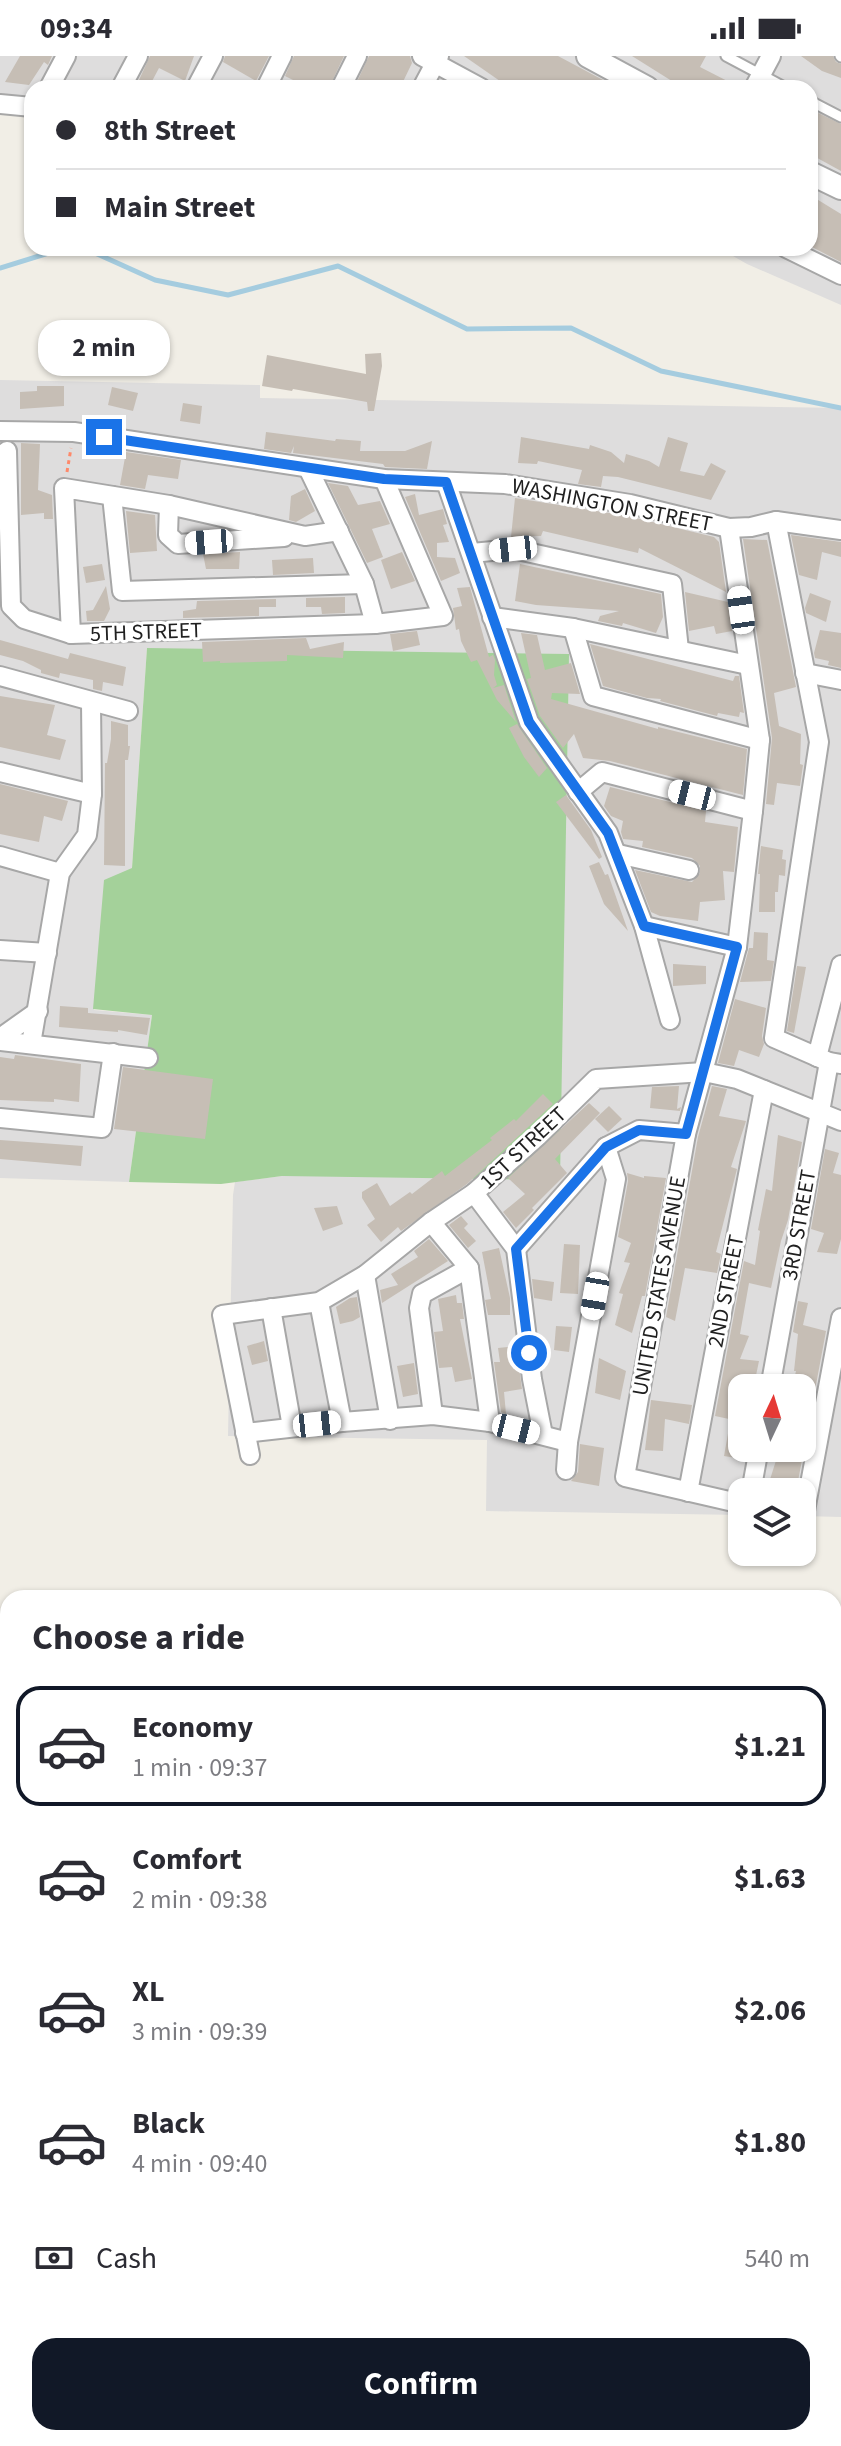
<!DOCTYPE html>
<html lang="en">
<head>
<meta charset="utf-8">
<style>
	:root { --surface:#fff; --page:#f2f2f3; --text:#2b2b33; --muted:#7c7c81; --line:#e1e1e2; --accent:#111827 }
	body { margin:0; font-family:"Source Sans 3",sans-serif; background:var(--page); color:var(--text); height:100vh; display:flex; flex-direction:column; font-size:30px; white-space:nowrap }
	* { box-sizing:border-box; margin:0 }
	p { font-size:26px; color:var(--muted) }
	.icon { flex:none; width:44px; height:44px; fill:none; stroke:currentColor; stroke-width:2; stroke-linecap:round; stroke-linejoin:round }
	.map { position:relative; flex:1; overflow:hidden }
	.panel { position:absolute; left:0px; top:1534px; width:842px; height:856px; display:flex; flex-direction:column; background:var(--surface); border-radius:24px 24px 0 0; box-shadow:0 2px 6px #0004 }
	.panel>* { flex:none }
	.guide { position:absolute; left:24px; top:24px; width:794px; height:176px; border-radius:24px; box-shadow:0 2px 6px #0004; display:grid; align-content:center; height:176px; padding:0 32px; background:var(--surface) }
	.needle { width:52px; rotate:4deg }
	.buttons { position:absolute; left:728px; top:1318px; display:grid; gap:16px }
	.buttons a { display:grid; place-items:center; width:88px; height:88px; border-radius:16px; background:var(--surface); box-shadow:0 2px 6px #0004; font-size:40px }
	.end { position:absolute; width:36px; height:36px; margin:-18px; border:10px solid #1a73e8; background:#fff; box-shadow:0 0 0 4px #fff }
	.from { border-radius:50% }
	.bubble { position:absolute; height:56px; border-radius:24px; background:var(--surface); box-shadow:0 2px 6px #0004; font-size:26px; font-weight:700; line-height:56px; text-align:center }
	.car { position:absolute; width:24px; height:48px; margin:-24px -12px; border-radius:10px; box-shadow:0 0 6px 2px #0007; background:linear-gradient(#fff 24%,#345 0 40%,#fff 0 76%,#345 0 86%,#fff 0) }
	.guide b { display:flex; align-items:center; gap:28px; height:76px; font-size:30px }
	.guide b+b { border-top:2px solid var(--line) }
	.guide i { width:20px; height:20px; background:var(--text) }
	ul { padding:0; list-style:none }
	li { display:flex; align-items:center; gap:24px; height:120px; margin:0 16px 12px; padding:0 16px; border:4px solid transparent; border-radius:24px }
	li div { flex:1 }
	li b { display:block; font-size:30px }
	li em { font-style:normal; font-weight:700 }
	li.current { border-color:var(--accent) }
	li>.icon { width:72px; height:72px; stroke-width:1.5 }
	h2 { padding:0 32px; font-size:36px; line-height:96px }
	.pay { display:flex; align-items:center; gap:20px; height:88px; padding:0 32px; font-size:30px }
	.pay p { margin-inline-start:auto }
	.cta { display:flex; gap:16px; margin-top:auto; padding:16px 32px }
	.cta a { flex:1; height:92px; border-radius:24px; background:var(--accent); color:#fff; font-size:32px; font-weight:700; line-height:92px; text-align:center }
	.status { display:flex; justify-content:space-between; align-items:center; height:56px; padding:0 40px; background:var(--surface); direction:ltr }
	.status svg { height:22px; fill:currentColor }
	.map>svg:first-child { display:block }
</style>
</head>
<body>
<div class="status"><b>09:34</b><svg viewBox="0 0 49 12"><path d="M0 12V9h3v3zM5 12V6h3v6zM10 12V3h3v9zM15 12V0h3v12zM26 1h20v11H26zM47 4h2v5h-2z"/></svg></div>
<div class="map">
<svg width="841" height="2390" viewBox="0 0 841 2390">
	<rect width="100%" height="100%" fill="#f1eee6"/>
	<g fill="#dedddd" fill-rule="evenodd">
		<path d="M0 0H841V249L747 208 719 192H810V32H461L455 29 445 32H32V60L0 57Z"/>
		<path d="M0 324 260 329V342L841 352V1461L802 1460V1436H742V1459L486 1455 487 1384 228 1380 233 1139 235 1126 282 1120 147 592 132 812 94 954 152 959 129 1126 0 1122ZM742 1332H802V1392H742Z"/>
	</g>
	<path fill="#a4d19a" d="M147 592 569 598 560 1124 282 1120 221 1128 129 1126 152 959 93 953 104 824 132 812Z"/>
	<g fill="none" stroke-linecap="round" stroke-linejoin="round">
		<g stroke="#a5ccdf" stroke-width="5">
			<path d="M84 192 155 224 228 239 338 210 467 273 571 272 661 315 841 352"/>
			<path d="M0 212 65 192"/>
		</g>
	</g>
	<g fill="#c6beb5">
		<path d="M20 0H52L48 9 44 6 29 29 5 26Z"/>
		<path d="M150 0H194L185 25 159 12 150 29 139 24Z"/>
		<path d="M225 0H269L256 25 223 6Z"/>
		<path d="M294 0H344L329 32H296L299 27 285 20Z"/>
		<path d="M369 0H410L412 7 400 32H354Z"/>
		<path d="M464 0H558L618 32H510Z"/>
		<path d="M632 0H706L700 11 741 32H683Z"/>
		<path d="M801 0H833L836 6 841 8V22L822 15Z"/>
		<path d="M810 53 841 68V115L810 98Z"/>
		<path d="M810 139 841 158V206L810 190Z"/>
		<path d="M381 297 382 310 374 355H368L367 346 293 333 292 335 262 330 267 299 366 318 365 298Z"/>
		<path d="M37 330H64V350L20 353V336L37 335Z"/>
		<path d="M112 331 138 337 133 355 108 349Z"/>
		<path d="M183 347 202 350 200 368 180 365Z"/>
		<path d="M266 376 335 385 336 383 361 385 360 395H405L432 385 427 413 385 411 383 408 293 397 294 390 291 397 264 393Z"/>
		<path d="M521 381 589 393 590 389 611 396 624 407 626 398 649 405 659 411 668 381 688 387 680 415 704 420 711 407 726 415 711 444 618 421 603 420 601 431 578 428 582 414 538 405 537 408 518 407Z"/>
		<path d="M21 387 40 388 38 434 52 439 53 463H44V457L21 459Z"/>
		<path d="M126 396 181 404 178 423 148 419 145 433 120 429Z"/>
		<path d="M328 427 348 430 358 449 380 445 390 468 372 473 383 501 367 507Z"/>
		<path d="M305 433 315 455 296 466 289 464 291 440Z"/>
		<path d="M415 438 419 459 443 453 447 468 443 469 449 486 437 487V501L455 502 460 517 441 525 405 441Z"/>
		<path d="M515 442 628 460 714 481 719 486 726 536 639 492 638 497 543 475 541 480 511 481Z"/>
		<path d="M126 455 155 459 157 495 130 497Z"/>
		<path d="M791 479 841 486V501L822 496 817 524 799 519Z"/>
		<path d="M743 483 767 484 796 631 774 637 779 670 801 678 800 708 803 709 800 730 777 727 774 749 766 748 772 682Z"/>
		<path d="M240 496 239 513H206L203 498Z"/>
		<path d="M402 496 415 525 391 533 381 504Z"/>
		<path d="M313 502 314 517 273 519 272 504Z"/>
		<path d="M102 508 105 524 86 527 83 511Z"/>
		<path d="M520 508 661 538 663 561 656 577 623 567 622 570 598 565 600 560 619 555 536 549 515 545Z"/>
		<path d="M106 530 110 553 104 565H87L86 555 93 554Z"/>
		<path d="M470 531 489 601 493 599 495 604 494 619 497 629 493 632 504 629 516 666 497 644 477 604 471 606 461 585 459 573 456 574 453 552 462 550 457 532Z"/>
		<path d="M685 536 728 546 732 575 716 578 714 570 689 575Z"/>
		<path d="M810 537 831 545 826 566 806 557 805 552Z"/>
		<path d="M345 541V557L322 558 321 551H306V542Z"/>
		<path d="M276 543V551H259V560L183 562V555L196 553 197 545Z"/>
		<path d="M820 574 841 577V612L828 609 829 605 815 602 814 597Z"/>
		<path d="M417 575 420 589 393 595 390 578Z"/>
		<path d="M521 577 537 579 545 614 571 607 580 638 552 637 551 643 658 673V671L747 693 743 739 610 705 583 702 574 678 563 692 540 660 527 623 531 622Z"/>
		<path d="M306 582 310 593 344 586 343 602 287 599V605L220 607V605L203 606 202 586Z"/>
		<path d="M0 584 68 603 70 597 126 611 123 630 103 626 102 635 93 633V624L60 617 59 622 41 617V614L23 605 0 599Z"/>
		<path d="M590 588 733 625 735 620H739L744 657 740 656 739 661 718 657 717 660 660 645 661 643 647 642 603 630Z"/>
		<path d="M0 640 55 649 47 679 66 684 60 704 0 691Z"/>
		<path d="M111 665 128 669V690H130L128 704H125V810L104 809 105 707H107L111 683Z"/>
		<path d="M517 668 547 712 539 721 524 701 509 672Z"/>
		<path d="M0 728 68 745 62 765 44 760 39 786 0 778Z"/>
		<path d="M610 731 706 755 705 766 738 771 734 816 723 815 725 844 700 846 698 865 660 860 651 856 635 814 692 826 700 817V810L692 802 642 791 643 785 623 783 621 776 623 765 611 760 604 750Z"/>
		<path d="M566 739 591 774 602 801 599 803 556 746Z"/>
		<path d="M761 790 783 794 782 803 786 804 785 820 779 819 778 836H775V856H759L760 818H758Z"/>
		<path d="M599 806 605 819 608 818 628 875 604 848 589 810Z"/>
		<path d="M754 876 768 877 767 904 774 905 771 925 740 926 749 892H753Z"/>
		<path d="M673 908 706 910V928L673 930Z"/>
		<path d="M797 910 806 911 794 977 787 975Z"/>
		<path d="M735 943 766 952 762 980 764 988 759 1001 739 994 734 1010 718 1007Z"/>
		<path d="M60 950 88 952V957L150 962 147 979 118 974V976L59 971Z"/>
		<path d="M15 999 81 1008 79 1046 54 1043V1046L0 1044V1001L14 1003Z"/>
		<path d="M123 1011 213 1023 205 1083 114 1073Z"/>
		<path d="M679 1030 677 1053 681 1051 680 1055 650 1052 652 1031Z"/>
		<path d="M712 1030 727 1033 719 1060 746 1065 731 1111 737 1113 716 1196 721 1198 717 1217 685 1212 675 1265 666 1261 698 1081Z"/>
		<path d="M543 1038 553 1048 467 1128 401 1175 398 1171 381 1186 367 1169 375 1163 362 1142V1136L377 1127 390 1150 410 1136 412 1138 442 1115 445 1120 492 1084 490 1082 514 1063 516 1065Z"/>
		<path d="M589 1047 600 1057 555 1103 567 1117 532 1152 534 1154 516 1172 503 1156 525 1138 508 1122Z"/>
		<path d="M609 1050 622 1063 608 1076 595 1063Z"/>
		<path d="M778 1079 802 1086 788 1164 781 1185 771 1232 749 1227 740 1278 749 1280 740 1303 759 1305 754 1329 737 1325 729 1363 715 1360 744 1205 755 1209 760 1175 758 1174 766 1133 772 1135Z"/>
		<path d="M0 1084 83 1090 81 1110 0 1103Z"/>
		<path d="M825 1093 839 1097 833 1117 841 1119V1183L837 1198 817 1196 824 1177 811 1173Z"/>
		<path d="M627 1117 644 1122V1120L666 1122 645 1240H642L632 1277 615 1269 623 1238 619 1237 630 1207 624 1206 631 1187 618 1181 628 1125Z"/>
		<path d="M337 1150 343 1168 323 1175 314 1152Z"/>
		<path d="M461 1160 468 1168 464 1172 476 1185 468 1192 449 1169Z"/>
		<path d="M429 1183 448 1205 382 1247 380 1234 398 1229 391 1218 418 1201 414 1195Z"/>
		<path d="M564 1188 580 1189 578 1238 560 1237Z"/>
		<path d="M499 1192 510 1242V1259H488L485 1244 491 1243 482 1196Z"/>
		<path d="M532 1223 554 1226 552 1245 534 1242Z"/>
		<path d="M456 1239 457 1247H462L464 1263H460L472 1323 455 1326 452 1311 439 1312 434 1276 443 1275 438 1243Z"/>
		<path d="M357 1241 360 1261 353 1265 340 1268 336 1251 350 1242Z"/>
		<path d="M798 1245 808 1247 803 1269 826 1275 796 1436H766L780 1392 802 1396V1332H792L796 1315H794L798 1278 793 1276Z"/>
		<path d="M556 1270 572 1271 569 1296 554 1294Z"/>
		<path d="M264 1285 268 1305 252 1309 247 1290Z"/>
		<path d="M516 1290 522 1333 504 1336 506 1358 501 1356 494 1306H500L498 1292Z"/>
		<path d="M599 1302 626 1315 620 1344 595 1337Z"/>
		<path d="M414 1307 418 1338 403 1341 397 1310Z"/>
		<path d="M651 1344 692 1349 689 1368 665 1363 663 1395 645 1394Z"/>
		<path d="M729 1372 742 1374V1403L724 1400Z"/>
		<path d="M580 1388 604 1392 599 1430 571 1425 578 1416Z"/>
	</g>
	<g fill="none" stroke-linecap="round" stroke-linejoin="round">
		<g stroke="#a7a7a7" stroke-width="13">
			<g id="service">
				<path d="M726 0 786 32"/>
				<path d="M840 0 841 1"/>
				<path d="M810 45 841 61"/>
			</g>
		</g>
		<g stroke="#a7a7a7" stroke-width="22">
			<g id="minor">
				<path d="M422 0 481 32"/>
				<path d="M49 32 66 0"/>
				<path d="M121 32 138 0"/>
				<path d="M196 32 213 0"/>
				<path d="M266 32 282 0"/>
				<path d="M341 32 357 0"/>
				<path d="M422 32 439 0"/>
				<path d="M754 32 771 0"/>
				<path d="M0 48 32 51"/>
				<path d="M786 192 841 219"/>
				<path d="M0 375 74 376 384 423 505 428 630 448 729 472 751 471 776 465 841 474"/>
				<path d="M7 395 11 550 24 563 71 578 375 568 443 560 384 423"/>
				<path d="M308 412 364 528 375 568"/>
				<path d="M446 426 529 666 608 777 644 870 670 964"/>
				<path d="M112 440 122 535 364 528"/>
				<path d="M169 449 168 479 178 488 284 481"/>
				<path d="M776 465 819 686 774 982 829 1006 841 1008"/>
				<path d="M729 472 760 684 753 755 737 891 686 1078 625 1421 742 1448"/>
				<path d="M472 497 513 493 672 528 679 594"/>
				<path d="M492 561 573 572 748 609"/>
				<path d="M573 572 593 640 760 684"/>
				<path d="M71 578 64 432 169 449 305 480 339 475"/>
				<path d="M805 617 841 624"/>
				<path d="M0 620 128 655"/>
				<path d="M0 716 92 738"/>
				<path d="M578 736 602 716 753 755"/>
				<path d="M618 798 689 814"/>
				<path d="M0 800 60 817"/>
				<path d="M644 870 737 891"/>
				<path d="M0 894 47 897"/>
				<path d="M0 982 38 955"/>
				<path d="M0 985 148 1002"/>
				<path d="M31 988 60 817 87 779 92 738 91 647"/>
				<path d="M817 1001 841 909"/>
				<path d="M0 1062 102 1072 113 997"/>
				<path d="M474 1137 516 1193 532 1323 543 1379"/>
				<path d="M431 1166 469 1212 490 1366"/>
				<path d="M516 1193 606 1091 639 1074 686 1078"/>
				<path d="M365 1219 390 1364"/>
				<path d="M319 1246 342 1366"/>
				<path d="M271 1252 292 1371"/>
				<path d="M770 1332 829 1006"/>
				<path d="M433 1359 419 1252 422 1238 469 1212"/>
				<path d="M245 1377 342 1366 433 1359 490 1366 568 1386"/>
				<path d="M250 1399 222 1259 319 1246 365 1219 431 1166 474 1137 538 1080 596 1023 704 1016 737 1023 841 1065"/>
				<path d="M566 1414 568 1386 616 1123 606 1091"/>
				<path d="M688 1436 764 1034"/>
				<path d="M751 1436 759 1392"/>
				<path d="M802 1460H804L841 1262"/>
			</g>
		</g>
		<g stroke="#a7a7a7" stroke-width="26">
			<g id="tertiary">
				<path d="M588 0 647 32"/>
				<path d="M810 117 841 132"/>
				<path d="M0 1604 8 1610"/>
				<path d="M618 2390 620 2382"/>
			</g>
		</g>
		<path stroke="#fe896a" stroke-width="3" stroke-dasharray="4 4" stroke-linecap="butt" d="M67 416 71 392"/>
		<use href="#service" stroke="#fff" stroke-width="9"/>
		<use href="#minor" stroke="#fff" stroke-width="18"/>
		<use href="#tertiary" stroke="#fff" stroke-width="22"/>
	</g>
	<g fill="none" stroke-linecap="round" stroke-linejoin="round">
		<path stroke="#1a73e8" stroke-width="10" d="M104 381 384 423 446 426 529 666 608 777 644 870 737 891 686 1078 639 1074 606 1091 516 1193 529 1297"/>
	</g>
	<g text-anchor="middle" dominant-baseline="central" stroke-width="6" stroke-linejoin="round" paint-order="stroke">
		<g font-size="22" fill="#202020" stroke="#fff">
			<text transform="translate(612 449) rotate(11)">WASHINGTON STREET</text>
			<text transform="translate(146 576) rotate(-2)">5TH STREET</text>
			<text transform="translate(523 1092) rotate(-43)">1ST STREET</text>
			<text transform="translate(799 1169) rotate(-80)">3RD STREET</text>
			<text transform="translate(659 1230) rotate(-80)">UNITED STATES AVENUE</text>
			<text transform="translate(726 1235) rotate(-79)">2ND STREET</text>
		</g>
	</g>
</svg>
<div class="buttons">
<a><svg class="needle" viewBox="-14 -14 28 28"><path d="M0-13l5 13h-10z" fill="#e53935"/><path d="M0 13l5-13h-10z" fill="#7c7c81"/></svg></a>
<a><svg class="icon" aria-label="layers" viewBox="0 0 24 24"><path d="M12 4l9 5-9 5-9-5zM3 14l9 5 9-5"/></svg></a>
</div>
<i class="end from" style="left:529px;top:1297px"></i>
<i class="end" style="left:104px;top:381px"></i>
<div class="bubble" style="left:38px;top:264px;width:132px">2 min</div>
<i class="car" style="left:209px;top:486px;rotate:266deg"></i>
<i class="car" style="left:513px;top:493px;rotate:264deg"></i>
<i class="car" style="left:741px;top:554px;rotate:352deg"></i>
<i class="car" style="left:692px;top:739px;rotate:284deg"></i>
<i class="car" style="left:595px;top:1240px;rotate:190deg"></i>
<i class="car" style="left:317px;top:1368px;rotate:84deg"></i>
<i class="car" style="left:516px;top:1373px;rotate:104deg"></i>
<div class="guide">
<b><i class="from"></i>8th Street</b>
<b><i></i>Main Street</b>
</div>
<section class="panel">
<h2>Choose a ride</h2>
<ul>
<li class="current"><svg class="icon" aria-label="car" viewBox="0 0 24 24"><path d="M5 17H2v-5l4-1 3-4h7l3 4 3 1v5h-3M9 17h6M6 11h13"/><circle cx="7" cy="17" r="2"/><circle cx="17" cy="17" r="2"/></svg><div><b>Economy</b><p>1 min · 09:37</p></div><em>$1.21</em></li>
<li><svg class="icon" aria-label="car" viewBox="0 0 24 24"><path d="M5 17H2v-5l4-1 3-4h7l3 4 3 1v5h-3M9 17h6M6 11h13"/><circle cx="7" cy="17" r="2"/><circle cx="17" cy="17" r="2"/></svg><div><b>Comfort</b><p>2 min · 09:38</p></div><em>$1.63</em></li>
<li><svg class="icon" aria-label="car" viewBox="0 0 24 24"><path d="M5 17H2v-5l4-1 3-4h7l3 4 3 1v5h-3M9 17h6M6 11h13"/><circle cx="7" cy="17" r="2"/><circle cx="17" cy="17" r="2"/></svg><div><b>XL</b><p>3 min · 09:39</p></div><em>$2.06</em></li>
<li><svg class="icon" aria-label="car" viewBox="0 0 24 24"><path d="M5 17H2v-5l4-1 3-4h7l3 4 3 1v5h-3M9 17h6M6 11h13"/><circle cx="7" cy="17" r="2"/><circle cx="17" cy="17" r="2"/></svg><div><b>Black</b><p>4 min · 09:40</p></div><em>$1.80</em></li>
</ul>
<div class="pay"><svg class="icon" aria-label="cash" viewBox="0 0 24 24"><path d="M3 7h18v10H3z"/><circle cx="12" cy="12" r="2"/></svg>Cash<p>540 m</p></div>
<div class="cta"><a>Confirm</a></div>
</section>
</div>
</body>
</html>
